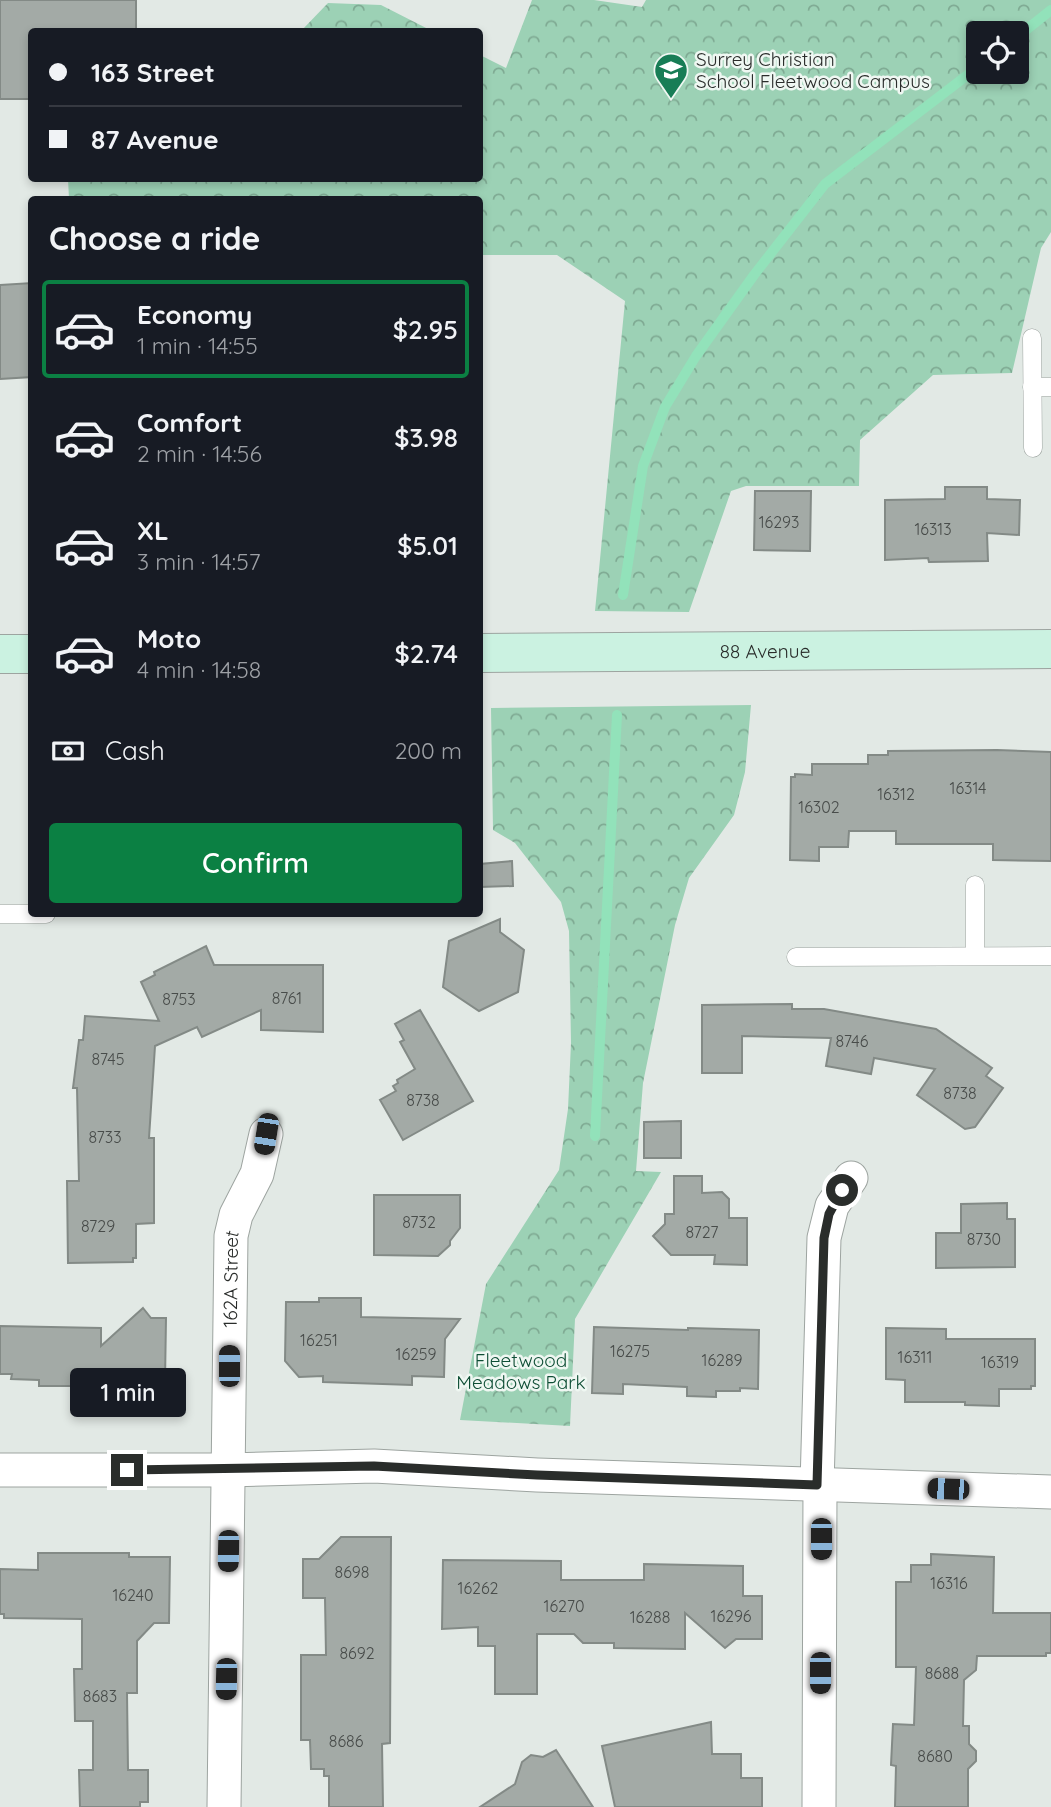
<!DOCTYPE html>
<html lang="en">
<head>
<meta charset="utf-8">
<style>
	:root { --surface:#171b24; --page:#20242c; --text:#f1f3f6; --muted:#9ea1a6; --line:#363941; --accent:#0b8043 }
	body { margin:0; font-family:Quicksand,sans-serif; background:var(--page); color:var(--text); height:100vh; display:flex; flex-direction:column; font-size:26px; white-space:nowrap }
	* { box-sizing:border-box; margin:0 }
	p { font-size:23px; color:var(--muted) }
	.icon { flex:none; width:38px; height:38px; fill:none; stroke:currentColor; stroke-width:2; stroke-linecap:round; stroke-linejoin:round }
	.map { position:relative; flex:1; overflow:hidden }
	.panel { position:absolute; left:28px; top:196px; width:455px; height:721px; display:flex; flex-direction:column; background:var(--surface); border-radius:7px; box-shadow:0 4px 10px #0003 }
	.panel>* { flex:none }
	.guide { position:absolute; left:28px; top:28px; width:455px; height:154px; border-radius:7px; box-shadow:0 4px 10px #0003; display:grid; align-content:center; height:154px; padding:0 21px; background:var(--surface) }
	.fabs { position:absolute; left:966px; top:21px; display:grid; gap:14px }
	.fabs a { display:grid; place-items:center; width:63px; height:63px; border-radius:7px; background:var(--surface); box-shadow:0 4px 10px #0003; font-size:35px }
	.end { position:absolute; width:32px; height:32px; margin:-16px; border:9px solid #2a2d2b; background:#fff; box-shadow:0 0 0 4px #fff }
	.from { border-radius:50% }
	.bubble { position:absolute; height:49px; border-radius:7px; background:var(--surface); box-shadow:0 4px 10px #0003; font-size:23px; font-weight:600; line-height:49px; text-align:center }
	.car { position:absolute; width:21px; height:42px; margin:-21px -10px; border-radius:9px; box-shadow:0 0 5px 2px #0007; background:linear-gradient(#222 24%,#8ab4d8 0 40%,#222 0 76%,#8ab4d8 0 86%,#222 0) }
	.guide b { display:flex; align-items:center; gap:24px; height:66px; font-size:26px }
	.guide b+b { border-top:2px solid var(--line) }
	.guide i { width:18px; height:18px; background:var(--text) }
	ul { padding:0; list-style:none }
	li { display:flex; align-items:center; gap:21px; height:98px; margin:0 14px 10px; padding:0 7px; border:4px solid transparent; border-radius:7px }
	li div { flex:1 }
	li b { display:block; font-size:26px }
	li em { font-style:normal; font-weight:600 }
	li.on { border-color:var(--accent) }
	li>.icon { width:63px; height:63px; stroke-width:1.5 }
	h2 { padding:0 21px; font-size:32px; line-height:84px }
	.pay { display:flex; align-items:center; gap:18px; height:77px; padding:0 21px; font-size:26px }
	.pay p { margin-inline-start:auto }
	.button { display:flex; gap:14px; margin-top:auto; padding:14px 21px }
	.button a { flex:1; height:80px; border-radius:7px; background:var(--accent); color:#fff; font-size:28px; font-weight:600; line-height:80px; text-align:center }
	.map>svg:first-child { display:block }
</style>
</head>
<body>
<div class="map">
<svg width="1051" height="1807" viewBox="0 0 1051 1807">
	<defs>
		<pattern id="forest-crowns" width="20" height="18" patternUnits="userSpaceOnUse" patternTransform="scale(1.75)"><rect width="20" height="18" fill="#9cd1b5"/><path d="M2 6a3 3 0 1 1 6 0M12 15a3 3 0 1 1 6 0" fill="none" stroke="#7faa93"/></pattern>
	</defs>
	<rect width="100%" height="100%" fill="#e2e9e5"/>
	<g fill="url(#forest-crowns)" fill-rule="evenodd">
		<path d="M532 0H594L642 7 646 0H1051V232L1041 248 1012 373 933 375 860 440 859 486H746L731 491 689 612 595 611 625 301 557 255H480V200L69 199 68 179 480 178V55L506 68ZM1017 33V72H978V33Z"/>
		<path d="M328 3 381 5 432 31H301Z"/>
		<path d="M751 705 745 772 734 815 689 878 675 925 643 1083 636 1171 661 1172 575 1319 570 1426 460 1420 486 1284 559 1170 568 1109 571 1043 569 931 561 902 515 843 493 830 491 708Z"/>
	</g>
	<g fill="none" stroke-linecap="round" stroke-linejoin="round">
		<g stroke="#92e2ba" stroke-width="10">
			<path d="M1026 30 1051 10"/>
			<path d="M623 595 643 466 665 407 696 356 754 275 825 184 978 67"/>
			<path d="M595 1136 617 715"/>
		</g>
	</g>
	<g fill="#a3aaa6" stroke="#838a86" stroke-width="2">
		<path d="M0 0H136V32H32V99H0Z"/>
		<path d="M32 283V377L0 379V285Z"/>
		<path d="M945 487H987V499L1020 500 1019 535 987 533 988 561 929 562 928 558 885 560V500L945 499Z"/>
		<path d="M755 491H811L810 551 754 550Z"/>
		<path d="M997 750 1051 752V861L993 860V844H896V831H849L848 847H819V861L790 860 791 777H795V774L812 775V764H868V755H888V751Z"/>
		<path d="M512 861 513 886 480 887V864Z"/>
		<path d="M500 919V932L524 950 518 992 479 1011 443 987 449 941Z"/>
		<path d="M206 946 214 965H323V1032L261 1030V1010L202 1037 197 1027 155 1046 149 1138H154V1223L136 1224V1258H133V1262L68 1263 67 1181H79L77 1088H73L79 1040H83L85 1016 159 1021 141 982 155 975 154 972Z"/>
		<path d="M792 1004V1009H824L936 1029 992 1068 986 1076 1003 1088 975 1127 965 1129 917 1095 935 1069 874 1058 871 1074 826 1066 831 1038 742 1036V1073H702V1005Z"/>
		<path d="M420 1010 473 1101 403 1140 380 1100 396 1091 393 1086 398 1083 397 1080 415 1069 400 1042 404 1040 395 1024Z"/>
		<path d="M681 1121V1158H644V1122Z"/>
		<path d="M674 1176H702V1193L722 1192 729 1199V1218H747V1265L714 1264 715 1255H671L653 1236 665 1224V1214H674Z"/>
		<path d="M374 1195H460V1228L450 1241V1245L438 1256 374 1255Z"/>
		<path d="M1007 1203V1219H1015V1267L936 1268V1233H961V1204Z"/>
		<path d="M319 1298H361V1317L460 1319 445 1339 444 1377 412 1376V1385L323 1382V1376L299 1377 285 1361 286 1302H319Z"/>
		<path d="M143 1308 151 1318H166L165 1382 125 1380 124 1386H39V1380L11 1379 12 1374H0V1326L101 1328V1346Z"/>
		<path d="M594 1327 688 1330V1328L759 1330 758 1389 740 1388V1391H716V1397L687 1396V1387L623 1384V1394L592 1393Z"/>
		<path d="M886 1328 946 1329V1339H1035V1386H1031V1389H999V1406L965 1405V1402H905V1380L886 1379Z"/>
		<path d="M341 1537H391L390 1743 382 1744 383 1807H329V1776H324V1769H311L310 1740H301V1655H326L325 1598H303V1559H319Z"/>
		<path d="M38 1553H129V1557H170L169 1623H154L137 1641V1693H127L128 1770H148V1802H140V1807H80L79 1770H93V1721H75L74 1669H82V1619L4 1618V1614H0V1569L38 1570Z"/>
		<path d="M931 1554 994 1557 993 1613H1051V1653H1046V1656H977L976 1670 964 1680 963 1726H969V1744L976 1751V1761L968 1769V1807H895L896 1766 891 1765 893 1724 914 1725 916 1667H896V1582H911V1565H931Z"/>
		<path d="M443 1560 561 1561V1580H644V1564L743 1566V1596H762V1639H736L725 1648 685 1613V1649L614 1648V1643H583L574 1634H537V1694H495V1646H478V1627L442 1629Z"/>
		<path d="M711 1722 712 1754H741V1778H762V1807H615L602 1746Z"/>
		<path d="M556 1750 593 1807H480L515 1784 522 1762 531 1755 543 1757Z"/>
	</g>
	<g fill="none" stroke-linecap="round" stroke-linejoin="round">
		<g stroke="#9da4a0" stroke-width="19">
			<g id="service">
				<path d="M1032 338 1033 448"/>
				<path d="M1032 387H1051"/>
				<path d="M975 885V955"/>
				<path d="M0 914H46"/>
				<path d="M796 957 1051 956"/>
			</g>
		</g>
		<g stroke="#9da4a0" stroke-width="35">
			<g id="minor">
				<path d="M0 1470H228L374 1466 537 1475 1051 1492"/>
				<path d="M817 1485 824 1238 832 1206 851 1178"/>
				<path id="s1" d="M224 1807 231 1236 236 1215 257 1174 266 1134"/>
				<path d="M819 1807 820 1485"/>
			</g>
		</g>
		<g stroke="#9da4a0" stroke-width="40">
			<g id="secondary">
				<path id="s2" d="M480 653 1051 649"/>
				<path d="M0 654H32"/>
			</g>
		</g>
		<use href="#service" stroke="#fff" stroke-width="18"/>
		<use href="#minor" stroke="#fff" stroke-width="33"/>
		<use href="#secondary" stroke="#cbf2e1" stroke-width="38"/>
	</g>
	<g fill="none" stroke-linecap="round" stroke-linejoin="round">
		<path stroke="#2a2d2b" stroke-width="9" d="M127 1470 374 1466 537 1475 817 1485 824 1238 829 1214 842 1190"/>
	</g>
	<defs>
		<g id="school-pin" transform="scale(1.75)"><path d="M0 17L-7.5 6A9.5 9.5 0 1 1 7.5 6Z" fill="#187d56" stroke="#eff7f2"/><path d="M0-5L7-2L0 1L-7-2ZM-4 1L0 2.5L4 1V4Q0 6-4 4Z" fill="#fff"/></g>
	</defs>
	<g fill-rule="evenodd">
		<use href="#school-pin" x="671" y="70"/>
	</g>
	<g text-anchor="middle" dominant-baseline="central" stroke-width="5" stroke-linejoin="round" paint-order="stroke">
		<g font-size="16" fill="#484c4a">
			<text x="779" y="522">16293</text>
			<text x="933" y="529">16313</text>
			<text x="968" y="788">16314</text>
			<text x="896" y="794">16312</text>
			<text x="819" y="807">16302</text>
			<text x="287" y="998">8761</text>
			<text x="179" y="999">8753</text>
			<text x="852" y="1041">8746</text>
			<text x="108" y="1059">8745</text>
			<text x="960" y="1093">8738</text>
			<text x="423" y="1100">8738</text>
			<text x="105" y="1137">8733</text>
			<text x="419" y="1222">8732</text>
			<text x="98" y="1226">8729</text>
			<text x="702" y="1232">8727</text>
			<text x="984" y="1239">8730</text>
			<text x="319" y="1340">16251</text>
			<text x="630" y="1351">16275</text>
			<text x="416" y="1354">16259</text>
			<text x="915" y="1357">16311</text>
			<text x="722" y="1360">16289</text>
			<text x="1000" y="1362">16319</text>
			<text x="352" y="1572">8698</text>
			<text x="949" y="1583">16316</text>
			<text x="478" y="1588">16262</text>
			<text x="133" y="1595">16240</text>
			<text x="564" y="1606">16270</text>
			<text x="731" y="1616">16296</text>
			<text x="650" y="1617">16288</text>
			<text x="357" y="1653">8692</text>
			<text x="942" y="1673">8688</text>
			<text x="100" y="1696">8683</text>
			<text x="346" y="1741">8686</text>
			<text x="935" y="1756">8680</text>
		</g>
		<g font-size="19" fill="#2a2d2b" stroke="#eff7f2" text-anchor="start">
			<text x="696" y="59">Surrey Christian<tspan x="696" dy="22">School Fleetwood Campus</tspan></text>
		</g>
		<g font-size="19" fill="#2a2d2b" stroke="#eff7f2">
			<text stroke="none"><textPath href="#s2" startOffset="285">88 Avenue</textPath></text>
			<text stroke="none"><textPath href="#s1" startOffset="528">162A Street</textPath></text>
		</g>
		<g font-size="19" fill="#0e4e35" stroke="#eff7f2">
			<text x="521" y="1360">Fleetwood<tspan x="521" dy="22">Meadows Park</tspan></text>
		</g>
	</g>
</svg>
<div class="fabs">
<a><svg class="icon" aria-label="locate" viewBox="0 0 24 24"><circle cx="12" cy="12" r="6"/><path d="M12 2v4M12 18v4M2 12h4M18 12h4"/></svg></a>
</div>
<i class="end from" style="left:842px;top:1190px"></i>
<i class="end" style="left:127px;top:1470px"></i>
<div class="bubble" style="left:70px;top:1368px;width:116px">1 min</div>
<i class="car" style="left:266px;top:1134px;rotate:189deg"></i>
<i class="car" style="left:229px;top:1366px;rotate:0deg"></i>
<i class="car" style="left:948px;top:1489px;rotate:272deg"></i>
<i class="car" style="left:821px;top:1539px;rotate:180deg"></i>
<i class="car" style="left:228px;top:1551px;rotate:181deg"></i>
<i class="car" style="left:820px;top:1673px;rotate:180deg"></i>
<i class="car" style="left:226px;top:1679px;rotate:181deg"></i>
<div class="guide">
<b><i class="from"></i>163 Street</b>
<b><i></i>87 Avenue</b>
</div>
<section class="panel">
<h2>Choose a ride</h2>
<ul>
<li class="on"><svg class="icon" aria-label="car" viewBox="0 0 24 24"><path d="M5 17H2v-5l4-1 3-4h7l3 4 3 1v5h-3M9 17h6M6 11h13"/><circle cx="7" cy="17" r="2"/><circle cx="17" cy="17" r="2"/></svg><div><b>Economy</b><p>1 min · 14:55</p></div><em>$2.95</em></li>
<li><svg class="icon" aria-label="car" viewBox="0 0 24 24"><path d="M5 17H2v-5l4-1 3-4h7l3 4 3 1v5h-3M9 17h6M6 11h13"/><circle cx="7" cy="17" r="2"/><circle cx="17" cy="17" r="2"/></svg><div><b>Comfort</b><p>2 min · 14:56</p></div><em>$3.98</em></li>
<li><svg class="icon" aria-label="car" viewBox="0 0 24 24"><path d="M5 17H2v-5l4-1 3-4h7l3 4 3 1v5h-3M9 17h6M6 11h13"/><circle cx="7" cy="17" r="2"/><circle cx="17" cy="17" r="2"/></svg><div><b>XL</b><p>3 min · 14:57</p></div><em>$5.01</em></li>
<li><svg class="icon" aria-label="car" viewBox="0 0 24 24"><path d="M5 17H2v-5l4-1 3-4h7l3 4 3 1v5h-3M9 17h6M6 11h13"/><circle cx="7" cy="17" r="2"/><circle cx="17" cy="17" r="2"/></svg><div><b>Moto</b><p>4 min · 14:58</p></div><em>$2.74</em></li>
</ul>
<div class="pay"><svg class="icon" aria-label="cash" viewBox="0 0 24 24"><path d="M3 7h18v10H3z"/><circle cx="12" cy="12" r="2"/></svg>Cash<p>200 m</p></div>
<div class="button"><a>Confirm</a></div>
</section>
</div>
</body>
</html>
